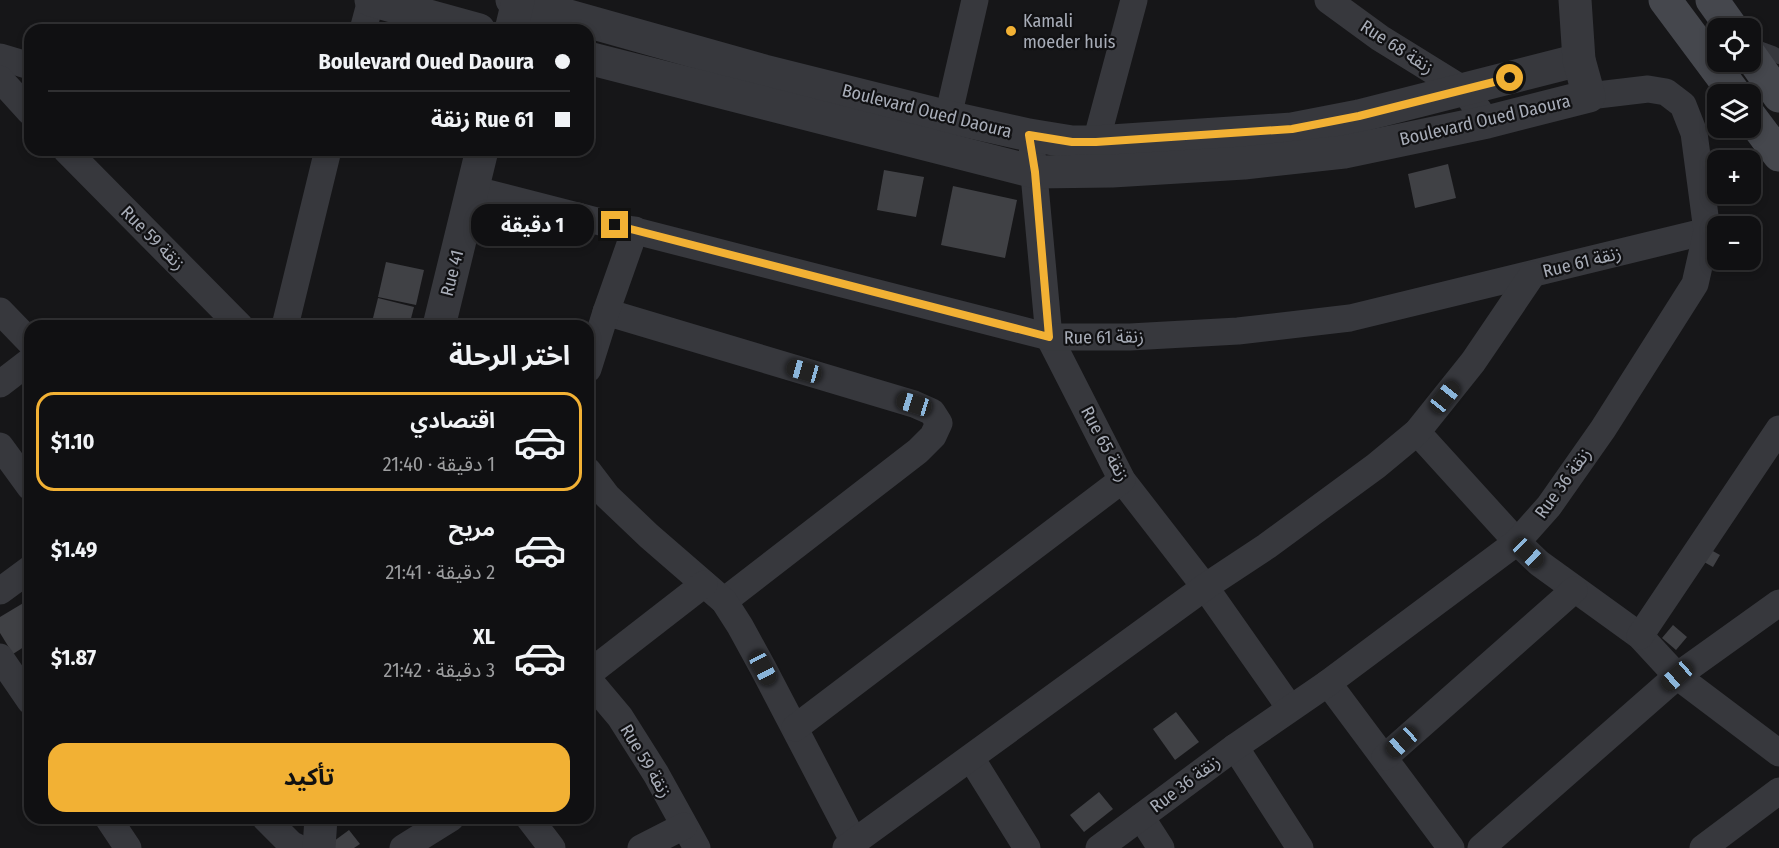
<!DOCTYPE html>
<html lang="ar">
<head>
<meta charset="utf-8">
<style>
	:root { --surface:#101012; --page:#1e1e20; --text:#f1f3f6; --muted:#9c9d9f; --line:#303032; --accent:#f2b134 }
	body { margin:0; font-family:"Fira Sans Condensed","Noto Sans Arabic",sans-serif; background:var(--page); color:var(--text); direction:rtl; height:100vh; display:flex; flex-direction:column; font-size:22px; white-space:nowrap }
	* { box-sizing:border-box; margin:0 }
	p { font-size:20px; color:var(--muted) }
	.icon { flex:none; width:33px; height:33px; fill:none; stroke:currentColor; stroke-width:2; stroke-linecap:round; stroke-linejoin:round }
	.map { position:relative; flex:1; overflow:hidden; direction:ltr }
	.panel { position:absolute; left:24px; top:320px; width:570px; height:504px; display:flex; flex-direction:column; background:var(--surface); border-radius:18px; box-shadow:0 3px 9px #0003,0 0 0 2px var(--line); direction:rtl }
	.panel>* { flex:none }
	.guide { position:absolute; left:24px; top:24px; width:570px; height:132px; border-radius:18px; box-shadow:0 3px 9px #0003,0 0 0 2px var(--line); direction:rtl; display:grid; align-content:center; height:132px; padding:0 24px; background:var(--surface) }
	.controls { position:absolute; left:1707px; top:18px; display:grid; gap:12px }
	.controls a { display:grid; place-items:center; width:54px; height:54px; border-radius:12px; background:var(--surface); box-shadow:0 3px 9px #0003,0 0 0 2px var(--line); font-size:30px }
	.end { position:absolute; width:27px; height:27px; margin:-14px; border:8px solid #f2b134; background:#111; box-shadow:0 0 0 3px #111 }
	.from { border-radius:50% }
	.bubble { position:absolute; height:42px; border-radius:18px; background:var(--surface); box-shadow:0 3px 9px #0003,0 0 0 2px var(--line); font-size:20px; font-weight:700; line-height:42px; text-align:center; direction:rtl }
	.car { position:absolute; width:18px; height:36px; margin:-18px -9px; border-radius:8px; box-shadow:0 0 4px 2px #0007; background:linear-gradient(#222 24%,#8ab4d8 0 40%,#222 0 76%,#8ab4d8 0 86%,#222 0) }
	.guide b { display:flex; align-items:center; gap:21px; height:57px; font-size:22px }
	.guide b+b { border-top:2px solid var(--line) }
	.guide i { width:15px; height:15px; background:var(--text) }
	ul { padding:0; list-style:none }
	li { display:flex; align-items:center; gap:18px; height:99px; margin:0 12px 9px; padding:0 12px; border:3px solid transparent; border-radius:18px }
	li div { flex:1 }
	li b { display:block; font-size:22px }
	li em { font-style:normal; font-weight:700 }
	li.current { border-color:var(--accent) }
	li>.icon { width:54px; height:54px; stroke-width:1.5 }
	h2 { padding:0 24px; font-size:27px; line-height:72px }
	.cta { display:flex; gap:12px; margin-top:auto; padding:12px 24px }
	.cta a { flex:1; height:69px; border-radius:18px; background:var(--accent); color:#111; font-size:24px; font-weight:700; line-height:69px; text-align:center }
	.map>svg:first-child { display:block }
</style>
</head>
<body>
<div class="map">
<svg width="1779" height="848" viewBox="0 0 1779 848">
	<rect width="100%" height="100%" fill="#161618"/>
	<g fill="#404145">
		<path d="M1448 164 1456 198 1415 208 1408 174Z"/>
		<path d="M884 170 924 177 916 217 877 210Z"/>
		<path d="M953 186 1017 200 1005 258 941 245Z"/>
		<path d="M386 262 424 270 416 305 378 297Z"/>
		<path d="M378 298 414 307 409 326H371Z"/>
		<path d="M1711 550 1720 555 1713 567 1704 562Z"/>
		<path d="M30 599V643L13 654 0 633V617Z"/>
		<path d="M1673 625 1687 637 1676 650 1662 638Z"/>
		<path d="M1176 712 1199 742 1175 760 1153 729Z"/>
		<path d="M1099 792 1113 809 1084 832 1070 815Z"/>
		<path d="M349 830 360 844 354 848H333L330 844Z"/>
	</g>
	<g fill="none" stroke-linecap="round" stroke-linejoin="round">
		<path stroke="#37383d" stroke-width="14" d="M1751 45 1773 53 1779 57"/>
		<g stroke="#37383d" stroke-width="27">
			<path d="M1328 0 1380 38 1464 90 1487 122"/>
			<path d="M363 30 371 0"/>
			<path d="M0 57 30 66"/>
			<path d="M0 79 30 112"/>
			<path d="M948 117 975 0"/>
			<path d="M1096 142 1134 0"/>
			<path d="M66 150 240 326"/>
			<path d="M1032 153 1049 337 1122 480 1205 587 1290 708"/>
			<path d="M472 189 1049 337H1130L1238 331 1350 318 1707 231"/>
			<path d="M0 311 30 342"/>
			<path d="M606 312 914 404 932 412 939 423 933 436 918 451 724 601"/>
			<path d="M285 326 328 150"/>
			<path d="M588 369 606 312 635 230"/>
			<path d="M0 384 30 361"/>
			<path d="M1417 432 1517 542 1539 563 1640 636 1677 676 1779 753"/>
			<path d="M0 446 30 487"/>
			<path d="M588 471 607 496 649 536 724 601 740 626 763 668 854 842"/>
			<path d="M0 591 30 569"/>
			<path d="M1640 636 1779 429"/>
			<path d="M0 657 30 701"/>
			<path d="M588 674 704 584"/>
			<path d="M588 679 620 717 656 774 697 848"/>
			<path d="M1328 683 1451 848"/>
			<path d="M795 728 1122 480"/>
			<path d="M1235 747 1300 848"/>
			<path d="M1385 757 1574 590"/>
			<path d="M971 758 1027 848"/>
			<path d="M1141 817 1161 848"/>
			<path d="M108 818 128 848"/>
			<path d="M265 818 291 844 299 848"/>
			<path d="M529 818 552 848"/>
			<path d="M403 848 451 818"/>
			<path d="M641 848 684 826"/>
			<path d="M846 848 1205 587 1267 546 1376 466 1417 432 1473 362 1532 275"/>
			<path d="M1099 848 1235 747 1328 683 1517 542 1549 506 1603 429 1695 284 1707 231 1694 133 1683 105 1666 92 1648 89 1589 96"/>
			<path d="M1481 848 1677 676 1779 603"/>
			<path d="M1703 848 1779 791"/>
		</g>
		<g stroke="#37383d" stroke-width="33">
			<path d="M371 0 479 30"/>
			<path d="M512 0 764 71 948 117 1029 135 1072 142H1096L1292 129 1359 116 1579 60"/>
			<path d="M511 30 518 1"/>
			<path d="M588 58 1035 172 1112 171 1244 163 1344 152 1487 122 1589 96 1579 60 1575 0"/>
			<path d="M439 326 482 150"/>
			<path d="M319 848 321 818"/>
		</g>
		<g stroke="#45474d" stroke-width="33">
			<path d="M1665 0 1735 94"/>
			<path d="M1712 0 1732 28"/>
			<path d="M1750 55 1779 96"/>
			<path d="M1750 116 1779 155"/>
		</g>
	</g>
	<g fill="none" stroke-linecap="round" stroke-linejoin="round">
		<path stroke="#f2b134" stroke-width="8" d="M615 225 1049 337 1035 172 1029 135 1072 142H1096L1292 129 1359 116 1510 78"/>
	</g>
	<circle fill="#f2b134" stroke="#111113" stroke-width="2" cx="1011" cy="31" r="6"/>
	<g text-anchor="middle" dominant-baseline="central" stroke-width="4.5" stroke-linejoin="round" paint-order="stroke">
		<g font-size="18" fill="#a8adb8" stroke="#111113" text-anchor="start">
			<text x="1023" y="21">Kamali<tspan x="1023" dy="21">moeder huis</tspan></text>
		</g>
		<g font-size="18" fill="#a8adb8" stroke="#111113">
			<text transform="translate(1397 47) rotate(33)">Rue 68 زنقة</text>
			<text transform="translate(927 111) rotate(14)">Boulevard Oued Daoura</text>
			<text transform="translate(1485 120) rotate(-13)">Boulevard Oued Daoura</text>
			<text transform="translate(153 238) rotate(45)">Rue 59 زنقة</text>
			<text transform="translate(1582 262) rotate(-14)">Rue 61 زنقة</text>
			<text transform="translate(452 273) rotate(-76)">Rue 41</text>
			<text transform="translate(1104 337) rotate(-1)">Rue 61 زنقة</text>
			<text transform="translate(1105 444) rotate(62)">Rue 65 زنقة</text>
			<text transform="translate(1563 483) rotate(-54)">Rue 36 زنقة</text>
			<text transform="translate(646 761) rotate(59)">Rue 59 زنقة</text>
			<text transform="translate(1185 784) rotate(-37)">Rue 36 زنقة</text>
		</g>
	</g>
</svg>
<div class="controls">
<a><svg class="icon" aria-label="locate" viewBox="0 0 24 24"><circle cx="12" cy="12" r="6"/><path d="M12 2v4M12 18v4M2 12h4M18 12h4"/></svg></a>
<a><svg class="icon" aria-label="layers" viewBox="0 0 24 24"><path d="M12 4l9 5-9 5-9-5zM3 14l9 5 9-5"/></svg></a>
<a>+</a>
<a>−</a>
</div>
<i class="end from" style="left:1510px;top:78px"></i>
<i class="end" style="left:615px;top:225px"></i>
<div class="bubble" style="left:471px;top:204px;width:123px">1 دقيقة</div>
<i class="car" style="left:804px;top:371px;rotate:286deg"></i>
<i class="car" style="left:1445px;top:397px;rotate:39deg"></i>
<i class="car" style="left:914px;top:404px;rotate:287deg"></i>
<i class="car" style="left:1528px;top:553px;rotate:134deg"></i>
<i class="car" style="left:763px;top:668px;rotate:152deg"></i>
<i class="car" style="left:1677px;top:676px;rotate:229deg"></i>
<i class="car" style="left:1402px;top:742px;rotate:228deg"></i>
<div class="guide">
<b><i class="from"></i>Boulevard Oued Daoura</b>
<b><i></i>Rue 61 زنقة</b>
</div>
<section class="panel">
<h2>اختر الرحلة</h2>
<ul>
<li class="current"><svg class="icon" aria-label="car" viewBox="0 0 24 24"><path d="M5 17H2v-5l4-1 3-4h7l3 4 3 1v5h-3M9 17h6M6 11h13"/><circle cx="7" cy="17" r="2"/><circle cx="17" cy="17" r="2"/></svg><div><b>اقتصادي</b><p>1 دقيقة · 21:40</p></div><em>$1.10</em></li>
<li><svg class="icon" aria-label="car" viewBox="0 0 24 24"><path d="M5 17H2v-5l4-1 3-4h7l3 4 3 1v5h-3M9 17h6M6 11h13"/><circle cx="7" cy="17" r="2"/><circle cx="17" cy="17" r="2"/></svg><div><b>مريح</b><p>2 دقيقة · 21:41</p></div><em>$1.49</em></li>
<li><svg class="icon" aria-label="car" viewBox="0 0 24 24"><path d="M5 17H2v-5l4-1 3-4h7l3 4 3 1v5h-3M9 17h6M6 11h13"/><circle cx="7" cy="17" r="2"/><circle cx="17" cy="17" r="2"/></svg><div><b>XL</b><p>3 دقيقة · 21:42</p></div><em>$1.87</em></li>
</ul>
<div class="cta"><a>تأكيد</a></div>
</section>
</div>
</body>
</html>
